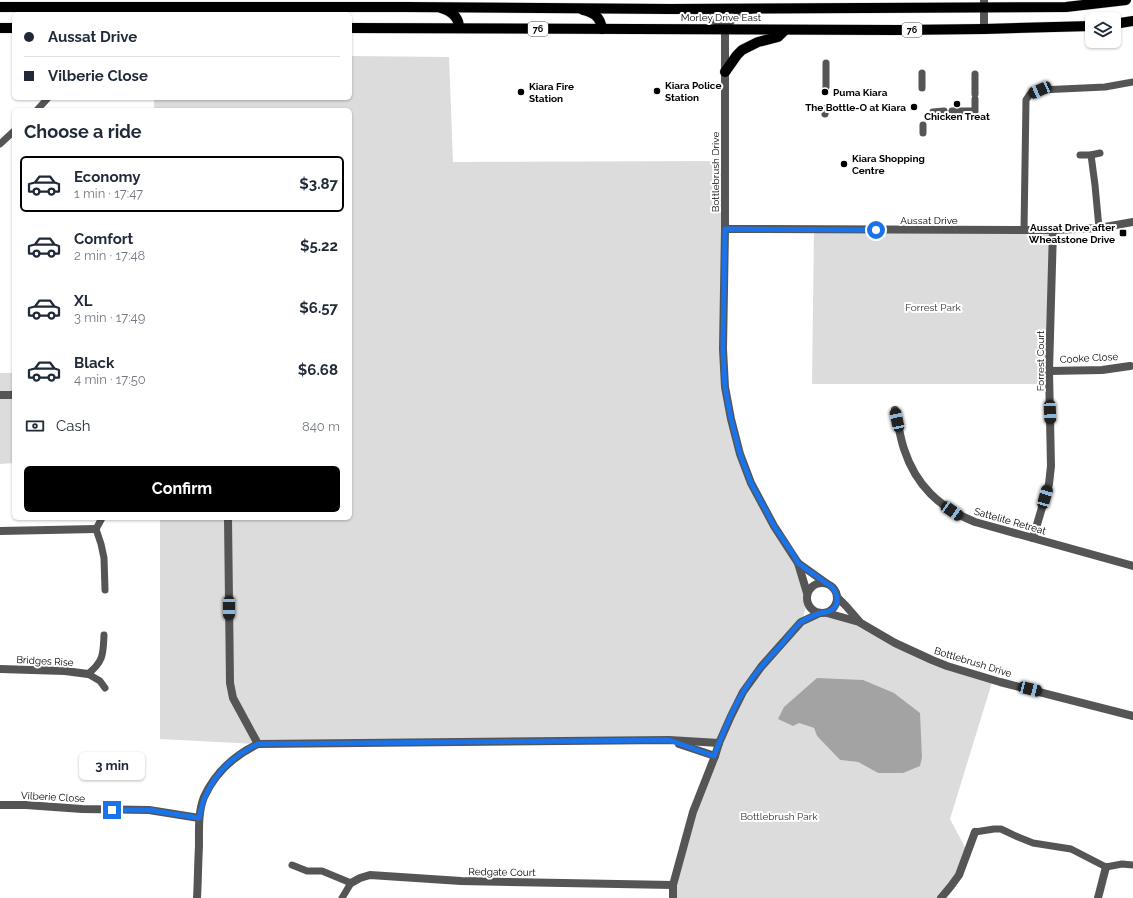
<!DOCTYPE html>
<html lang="en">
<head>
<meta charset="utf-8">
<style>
	:root { --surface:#fff; --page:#f2f2f3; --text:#1f2937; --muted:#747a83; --line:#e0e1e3; --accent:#000 }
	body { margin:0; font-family:Raleway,sans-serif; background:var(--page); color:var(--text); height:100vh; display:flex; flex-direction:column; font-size:15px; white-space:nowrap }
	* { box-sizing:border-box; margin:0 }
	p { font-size:13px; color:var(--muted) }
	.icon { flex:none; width:22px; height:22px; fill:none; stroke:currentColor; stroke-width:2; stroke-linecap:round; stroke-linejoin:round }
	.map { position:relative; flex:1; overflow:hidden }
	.panel { position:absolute; left:12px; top:108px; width:340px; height:412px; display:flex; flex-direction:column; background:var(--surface); border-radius:6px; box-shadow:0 1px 3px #0004 }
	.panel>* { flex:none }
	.banner { position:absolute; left:12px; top:12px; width:340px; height:88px; border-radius:6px; box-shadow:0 1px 3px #0004; display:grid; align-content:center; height:88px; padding:0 12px; background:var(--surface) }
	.tools { position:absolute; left:1085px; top:12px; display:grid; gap:8px }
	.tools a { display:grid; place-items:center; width:36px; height:36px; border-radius:6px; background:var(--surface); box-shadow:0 1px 3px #0004; font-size:20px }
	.end { position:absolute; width:18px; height:18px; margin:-9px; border:5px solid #1a73e8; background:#fff; box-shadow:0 0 0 2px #fff }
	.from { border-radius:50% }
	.bubble { position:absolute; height:28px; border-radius:6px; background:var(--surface); box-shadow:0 1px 3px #0004; font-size:13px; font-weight:700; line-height:28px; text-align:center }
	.car { position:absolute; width:12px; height:24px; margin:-12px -6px; border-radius:5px; box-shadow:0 0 3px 1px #0007; background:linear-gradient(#222 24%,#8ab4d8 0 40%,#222 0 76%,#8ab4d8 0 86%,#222 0) }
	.banner b { display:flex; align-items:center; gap:14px; height:38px; font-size:15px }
	.banner b+b { border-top:1px solid var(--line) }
	.banner i { width:10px; height:10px; background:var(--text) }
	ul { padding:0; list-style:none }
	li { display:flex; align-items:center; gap:12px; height:56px; margin:0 8px 6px; padding:0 4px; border:2px solid transparent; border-radius:6px }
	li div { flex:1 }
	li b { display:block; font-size:15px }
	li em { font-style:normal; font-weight:700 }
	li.on { border-color:var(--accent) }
	li>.icon { width:36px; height:36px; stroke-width:1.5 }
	h2 { padding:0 12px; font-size:18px; line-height:48px }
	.pay { display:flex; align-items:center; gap:10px; height:44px; padding:0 12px; font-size:15px }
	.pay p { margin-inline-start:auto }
	.cta { display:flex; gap:8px; margin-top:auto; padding:8px 12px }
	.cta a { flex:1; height:46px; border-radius:6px; background:var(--accent); color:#fff; font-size:16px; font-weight:700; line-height:46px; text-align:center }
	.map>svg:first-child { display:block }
</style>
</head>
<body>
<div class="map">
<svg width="1133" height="898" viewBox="0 0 1133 898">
	<rect width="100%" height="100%" fill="#fff"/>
	<g fill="#dcdcdc" fill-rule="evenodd">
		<path d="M350 56 449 57 453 162 725 161V387L751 483 798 563 807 593V603L802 622 827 611 839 616 895 643 993 679 950 819 967 851 959 875 941 898H673V885L719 744H258L160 739V518H350V110H154V98H350ZM799 723 921 741 922 757 878 773 858 762 840 760 817 736 814 728Z"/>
		<path d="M814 229 1053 230 1050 384H812Z"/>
		<path d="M0 373H14V463L0 464Z"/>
	</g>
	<path fill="#a3a3a3" d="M817 678 863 680 894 693 920 713 922 757 920 766 903 773H878L858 762 840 760 817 736 814 728 799 723 793 726 778 719 784 707Z"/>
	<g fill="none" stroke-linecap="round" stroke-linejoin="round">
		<g stroke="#dbdbdb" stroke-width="11">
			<g id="primary">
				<path d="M0 7H405L670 9 1066 7 1126 0"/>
				<path d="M441 8C451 11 459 17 459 28"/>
				<path d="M583 10C594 13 600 16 602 29"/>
				<path d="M1114 24 1133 21"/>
				<path d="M0 28H14"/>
				<path d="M350 28 898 30 984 29 1092 26"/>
				<path d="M725 72 737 55 742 50 758 42 778 37 785 30"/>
			</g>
		</g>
		<g stroke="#555" stroke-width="7">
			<path d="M826 63V87"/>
			<path d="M922 73V88"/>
			<path d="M975 74V94"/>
			<path d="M37 110 48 98"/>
			<path d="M952 111H975V99"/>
			<path d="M933 112 944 111"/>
			<path d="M825 114 826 108"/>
			<path d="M923 125V133"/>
			<path d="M0 144 14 131"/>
			<path d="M1080 155H1091L1100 153"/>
			<path d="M1091 155 1095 185 1099 228"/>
			<path d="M1024 230 1026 100 1030 94 1040 90 1105 87 1133 82"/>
			<path d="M102 518 96 529 101 544 104 558 105 590"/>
			<path d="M104 635C103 654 104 661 88 674L100 681 105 688"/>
			<path d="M975 832 994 829H1001L1018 837 1033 843 1071 849 1106 867 1122 864 1133 865"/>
			<path d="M292 865 307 871H322L351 883 342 898"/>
		</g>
		<g stroke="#555" stroke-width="8">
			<path d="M1049 371 1102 370 1130 366"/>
			<path d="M0 395H14"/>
			<path d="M895 410C898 423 900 437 904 449 916 486 940 508 975 522L1133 566"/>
			<path d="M228 518 230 683 233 698 258 744"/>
			<path d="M0 531 96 529"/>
			<path d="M1033 538 1049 484 1051 466 1049 371 1053 230"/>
			<path d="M0 669 65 671 88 674"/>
			<path d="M0 805H26L82 809 149 810 199 818"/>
			<path d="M351 883 360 878 370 875 461 881 673 885"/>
			<path d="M673 898V885L693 812 715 756"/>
			<path d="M941 898 951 886 959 875 975 832"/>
			<path d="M1098 898 1106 867"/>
		</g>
		<g stroke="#555" stroke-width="8">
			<path d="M749 11C737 14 731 19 725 29V229L723 349 725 387 731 419 740 454 751 483 774 526 798 563 807 593"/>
			<path d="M688 12C704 14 714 18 725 29"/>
			<path d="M984 29V0"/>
			<path d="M725 229 1053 230 1099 228 1133 222"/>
			<path d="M798 563 826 583"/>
			<circle cx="822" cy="598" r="15"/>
			<path d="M837 597 846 606 859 621"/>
			<path d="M827 613 859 622 895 643 932 660 947 666 1000 682 1133 716"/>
			<path d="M679 744 715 756 719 743 731 716 743 692 761 667 801 622 820 613"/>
			<path d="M197 898C198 881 198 863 199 846 199 830 198 812 204 797 215 773 235 755 258 744L669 740 719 743"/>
		</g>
		<use href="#primary" stroke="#000" stroke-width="10"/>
	</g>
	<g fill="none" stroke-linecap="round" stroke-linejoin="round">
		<path stroke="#1a73e8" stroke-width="5" d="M112 810H149L199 818C201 811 202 803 205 797 215 773 234 755 258 744L669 740 714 756C722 735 731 712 743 692 753 675 767 660 781 645 787 638 794 628 801 622 804 620 816 614 821 613 826 612 830 612 834 608 841 599 835 587 826 583L798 563 793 554 774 526 764 507 751 483 740 454 731 419 725 387 723 349 725 229 876 230"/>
	</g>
	<g fill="#000" stroke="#fff" stroke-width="1.5">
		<circle cx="657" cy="91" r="4"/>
		<circle cx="521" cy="92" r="4"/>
		<circle cx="825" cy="92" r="4"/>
		<circle cx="957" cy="104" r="4"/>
		<circle cx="914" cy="107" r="4"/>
		<circle cx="844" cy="164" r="4"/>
		<rect x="1119" y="229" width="8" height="8" rx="2"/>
	</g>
	<g text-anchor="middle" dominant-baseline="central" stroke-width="4" stroke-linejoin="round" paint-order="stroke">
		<g fill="#fff" stroke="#4c4c4c" stroke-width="1">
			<rect x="528" y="22" width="20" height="14" rx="3"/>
			<rect x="902" y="23" width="20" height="14" rx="3"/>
		</g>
		<g font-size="9" font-weight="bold" fill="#000">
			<text x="538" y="29">76</text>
			<text x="912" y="30">76</text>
		</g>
		<g font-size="10" fill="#000" stroke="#fff">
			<text x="721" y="17">Morley Drive East</text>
			<text transform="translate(715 172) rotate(-90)">Bottlebrush Drive</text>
			<text x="929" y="220">Aussat Drive</text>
			<text transform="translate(1089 358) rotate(-3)">Cooke Close</text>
			<text transform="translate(1040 361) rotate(-90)">Forrest Court</text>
			<text transform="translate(1010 521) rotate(16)">Sattelite Retreat</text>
			<text transform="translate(45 661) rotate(3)">Bridges Rise</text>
			<text transform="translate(973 662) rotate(17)">Bottlebrush Drive</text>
			<text transform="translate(53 797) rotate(3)">Vilberie Close</text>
			<text transform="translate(502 872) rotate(1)">Redgate Court</text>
		</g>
		<g font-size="10" font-weight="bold" fill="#000" stroke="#fff" text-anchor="start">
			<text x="665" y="85">Kiara Police<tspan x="665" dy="12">Station</tspan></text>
			<text x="529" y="86">Kiara Fire<tspan x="529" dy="12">Station</tspan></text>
			<text x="833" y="92">Puma Kiara</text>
			<text x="906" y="107" text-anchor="end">The Bottle-O at Kiara</text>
			<text x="957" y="116" text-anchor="middle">Chicken Treat</text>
			<text x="852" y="158">Kiara Shopping<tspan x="852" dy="12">Centre</tspan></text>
			<text x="1115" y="227" text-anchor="end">Aussat Drive after<tspan x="1115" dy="12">Wheatstone Drive</tspan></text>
		</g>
		<g font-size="10" fill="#333" stroke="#fff">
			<text x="933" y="307">Forrest Park</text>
			<text x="779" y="816">Bottlebrush Park</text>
		</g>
	</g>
</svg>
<div class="tools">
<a><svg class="icon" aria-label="layers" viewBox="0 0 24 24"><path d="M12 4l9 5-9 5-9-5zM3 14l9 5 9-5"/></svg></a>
</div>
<i class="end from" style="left:876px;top:230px"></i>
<i class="end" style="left:112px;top:810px"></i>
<div class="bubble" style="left:79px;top:752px;width:66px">3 min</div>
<i class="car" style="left:1040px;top:90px;rotate:246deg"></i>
<i class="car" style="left:1050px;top:412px;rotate:178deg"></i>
<i class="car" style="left:897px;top:420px;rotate:348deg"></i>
<i class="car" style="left:1045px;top:497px;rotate:16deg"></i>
<i class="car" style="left:952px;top:511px;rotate:124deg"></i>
<i class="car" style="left:229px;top:608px;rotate:180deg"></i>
<i class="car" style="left:1030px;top:689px;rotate:104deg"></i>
<div class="banner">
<b><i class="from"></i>Aussat Drive</b>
<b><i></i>Vilberie Close</b>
</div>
<section class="panel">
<h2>Choose a ride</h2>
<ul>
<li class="on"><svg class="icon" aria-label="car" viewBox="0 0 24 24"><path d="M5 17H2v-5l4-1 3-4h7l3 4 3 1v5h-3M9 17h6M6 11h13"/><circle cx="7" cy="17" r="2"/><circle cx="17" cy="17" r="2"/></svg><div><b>Economy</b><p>1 min · 17:47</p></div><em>$3.87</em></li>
<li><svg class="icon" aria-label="car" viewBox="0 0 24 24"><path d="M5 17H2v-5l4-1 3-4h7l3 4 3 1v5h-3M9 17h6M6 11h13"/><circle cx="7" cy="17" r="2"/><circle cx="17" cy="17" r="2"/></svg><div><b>Comfort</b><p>2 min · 17:48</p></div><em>$5.22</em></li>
<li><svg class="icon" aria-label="car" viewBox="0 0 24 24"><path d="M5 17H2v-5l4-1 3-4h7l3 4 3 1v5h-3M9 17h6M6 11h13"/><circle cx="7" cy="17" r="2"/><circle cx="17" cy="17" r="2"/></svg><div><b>XL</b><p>3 min · 17:49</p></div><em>$6.57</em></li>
<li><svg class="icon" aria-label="car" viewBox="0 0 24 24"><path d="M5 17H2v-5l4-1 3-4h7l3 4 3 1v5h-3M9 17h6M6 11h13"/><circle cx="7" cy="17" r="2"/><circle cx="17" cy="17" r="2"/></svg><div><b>Black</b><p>4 min · 17:50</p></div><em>$6.68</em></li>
</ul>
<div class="pay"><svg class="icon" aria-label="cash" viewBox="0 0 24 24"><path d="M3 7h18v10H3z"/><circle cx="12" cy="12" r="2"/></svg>Cash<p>840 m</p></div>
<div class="cta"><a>Confirm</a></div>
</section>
</div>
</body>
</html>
